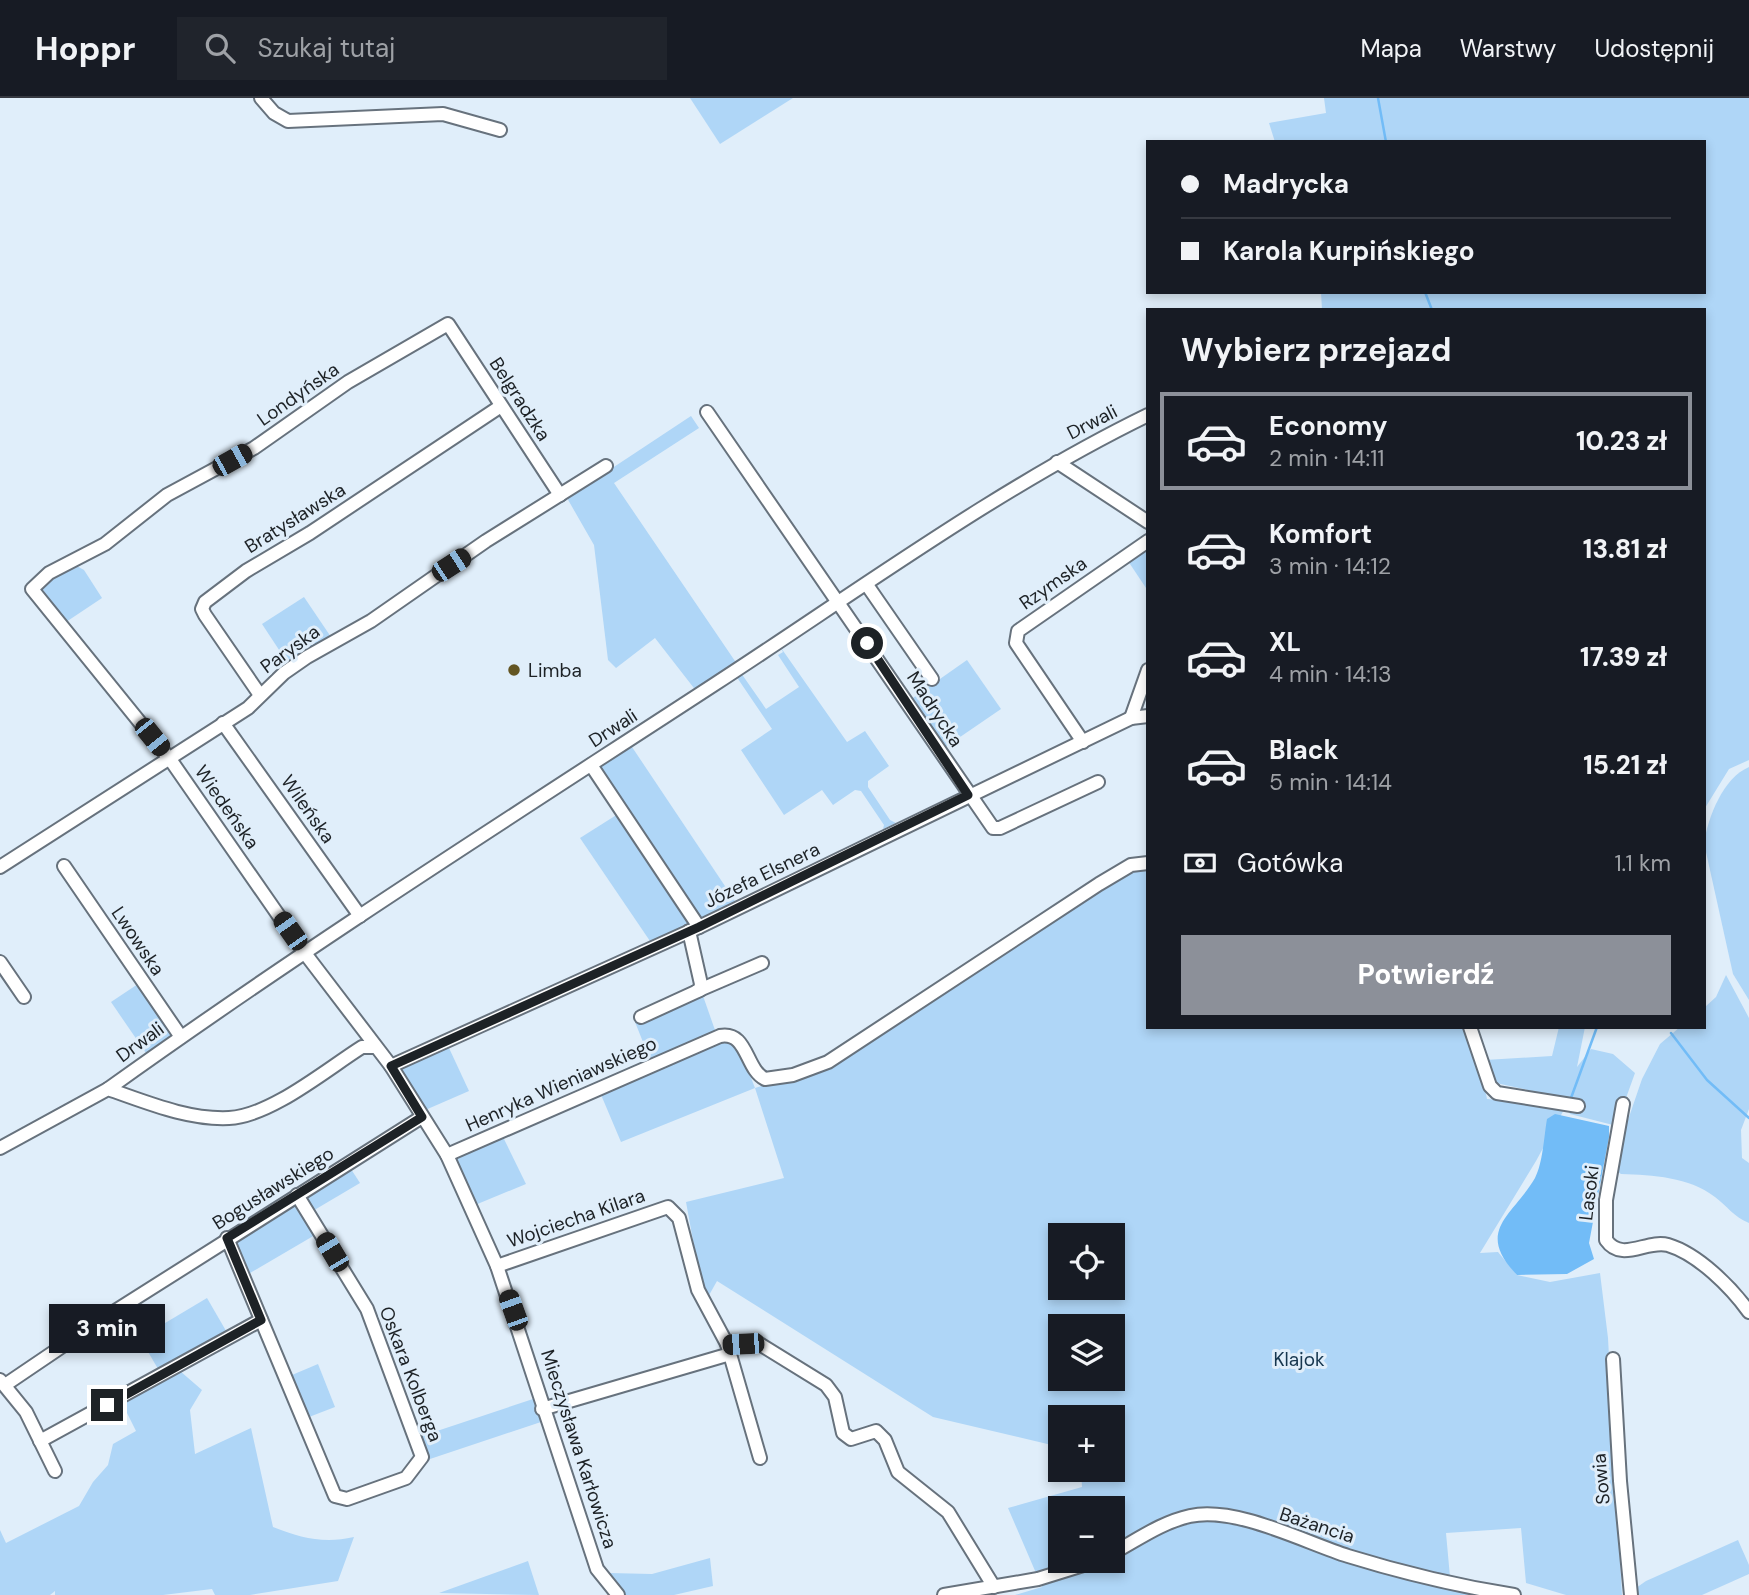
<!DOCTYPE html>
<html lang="pl">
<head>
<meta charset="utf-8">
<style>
	:root { --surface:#171b24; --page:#20242c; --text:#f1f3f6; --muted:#9ea1a6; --line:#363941; --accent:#8c9099 }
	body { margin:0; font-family:"DM Sans",sans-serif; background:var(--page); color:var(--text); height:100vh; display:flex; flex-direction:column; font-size:26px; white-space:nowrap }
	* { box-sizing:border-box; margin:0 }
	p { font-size:23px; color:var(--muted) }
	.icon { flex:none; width:38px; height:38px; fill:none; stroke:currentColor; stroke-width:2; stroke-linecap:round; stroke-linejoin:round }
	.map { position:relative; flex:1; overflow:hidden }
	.panel { position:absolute; left:1146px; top:210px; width:560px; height:721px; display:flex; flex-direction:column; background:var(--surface); border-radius:0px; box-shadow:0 4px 10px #0003 }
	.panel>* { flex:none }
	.hud { position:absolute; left:1146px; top:42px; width:560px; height:154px; border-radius:0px; box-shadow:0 4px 10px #0003; display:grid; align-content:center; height:154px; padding:0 35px; background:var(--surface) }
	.controls { position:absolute; left:1048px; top:1125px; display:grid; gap:14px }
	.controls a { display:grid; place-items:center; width:77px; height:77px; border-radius:0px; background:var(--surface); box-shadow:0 4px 10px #0003; font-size:35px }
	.end { position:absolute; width:32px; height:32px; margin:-16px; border:9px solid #1d2226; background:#fff; box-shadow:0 0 0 4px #fff }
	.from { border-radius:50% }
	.bubble { position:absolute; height:49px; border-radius:0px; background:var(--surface); box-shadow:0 4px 10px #0003; font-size:23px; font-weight:800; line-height:49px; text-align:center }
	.car { position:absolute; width:21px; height:42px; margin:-21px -10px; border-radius:9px; box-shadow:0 0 5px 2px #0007; background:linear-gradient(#222 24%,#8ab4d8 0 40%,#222 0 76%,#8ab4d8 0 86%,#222 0) }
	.hud b { display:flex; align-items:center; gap:24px; height:66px; font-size:26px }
	.hud b+b { border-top:2px solid var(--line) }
	.hud i { width:18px; height:18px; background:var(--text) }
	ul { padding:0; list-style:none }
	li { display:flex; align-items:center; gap:21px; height:98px; margin:0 14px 10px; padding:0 21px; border:4px solid transparent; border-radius:0px }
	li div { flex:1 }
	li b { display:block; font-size:26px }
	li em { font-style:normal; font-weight:800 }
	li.on { border-color:var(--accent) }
	li>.icon { width:63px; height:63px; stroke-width:1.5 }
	h2 { padding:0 35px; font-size:32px; line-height:84px }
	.pay { display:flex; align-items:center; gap:18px; height:77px; padding:0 35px; font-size:26px }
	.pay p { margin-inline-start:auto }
	.button { display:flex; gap:14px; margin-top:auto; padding:14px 35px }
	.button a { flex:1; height:80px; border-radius:0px; background:var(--accent); color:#fff; font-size:28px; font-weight:800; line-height:80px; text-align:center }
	header { display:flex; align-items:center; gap:42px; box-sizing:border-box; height:98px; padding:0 35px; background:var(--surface); border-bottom:2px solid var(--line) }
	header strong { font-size:33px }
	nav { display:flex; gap:38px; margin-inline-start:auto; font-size:24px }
	.search { width:490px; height:63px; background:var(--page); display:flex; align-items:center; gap:18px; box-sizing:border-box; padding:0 24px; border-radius:0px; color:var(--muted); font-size:26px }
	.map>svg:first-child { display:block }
</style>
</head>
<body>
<header>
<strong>Hoppr</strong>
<div class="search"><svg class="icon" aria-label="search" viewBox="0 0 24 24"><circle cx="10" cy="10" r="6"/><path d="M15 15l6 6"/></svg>Szukaj tutaj</div>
<nav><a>Mapa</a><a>Warstwy</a><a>Udostępnij</a></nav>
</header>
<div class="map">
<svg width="1749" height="1497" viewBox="0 0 1749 1497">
	<rect width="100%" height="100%" fill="#e0eefa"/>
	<g fill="#afd6f7" fill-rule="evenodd">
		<path d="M690 0H793L720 46Z"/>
		<path d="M1324 0H1749V662L1729 671 1705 710 1704 212H1322L1321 194H1704V44H1275L1269 25 1326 15Z"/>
		<path d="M691 318 699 330 614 385 737 566 697 594 655 540 616 570 608 562 594 447 567 400Z"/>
		<path d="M1148 449V493L1128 463Z"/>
		<path d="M75 467 84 472 102 500 66 524 41 489Z"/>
		<path d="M304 499 331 539 289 567 262 526Z"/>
		<path d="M779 547 847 644 865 633 889 668 868 683V689L890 722 896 725 883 731 884 727 861 693 855 692 833 707 822 692 784 717 741 652 772 631 736 578 741 575 766 611 799 589 778 557 783 554Z"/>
		<path d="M967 562 1001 611 944 650 910 602Z"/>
		<path d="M630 646 737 806 700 822 595 669Z"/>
		<path d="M1749 669V902L1733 876 1704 745C1708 719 1723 680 1749 669Z"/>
		<path d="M618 716 693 827 652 846 580 740Z"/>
		<path d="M1136 770H1148V929H1467L1479 962 1487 1001 1566 1008 1536 1063 1480 1155 1498 1154 1517 1177 1550 1184 1600 1175 1608 1240 1622 1497H1566L1526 1485 1521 1430 1446 1435 1450 1479 1487 1497H1015L1042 1489 1008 1410 1082 1389 1081 1372H1113V1320H1060V1349L933 1319 717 1183 708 1199 701 1186 686 1104 784 1080 755 990 621 1044 599 992 721 942 737 944 755 990 830 968ZM1060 1138H1113V1190H1060ZM1060 1228H1113V1281H1060ZM1060 1410H1113V1463H1060Z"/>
		<path d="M1726 877 1749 920V1011L1741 1032 1742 1060 1749 1065V1125C1734 1119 1727 1108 1715 1099 1689 1079 1653 1077 1621 1076L1617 1073 1615 1060 1642 981 1660 946 1680 929H1704L1705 909 1716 899Z"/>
		<path d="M138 886 173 939 148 958 111 904Z"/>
		<path d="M702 895 716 935 651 964 635 924Z"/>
		<path d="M1559 929H1585L1577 969 1591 951 1613 956 1635 975 1617 1025 1613 1027 1570 1016 1564 1000 1496 985 1485 962 1552 958Z"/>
		<path d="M449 950 469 993 423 1013 396 972Z"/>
		<path d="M503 1039 526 1086 475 1107 452 1059Z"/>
		<path d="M349 1068 360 1085 311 1114 302 1099Z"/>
		<path d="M295 1102 315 1137 250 1175 234 1140Z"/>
		<path d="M207 1200 229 1238 161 1276 140 1240Z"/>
		<path d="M318 1266 335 1309 309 1319 292 1277Z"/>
		<path d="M180 1273 202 1292 190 1312 195 1356 251 1330 273 1429C301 1440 324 1446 354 1439L338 1483 250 1497H215L212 1491 163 1497H55V1493L50 1497H0V1432L6 1445 79 1408 93 1384 108 1367 113 1346 136 1333 121 1303Z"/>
		<path d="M536 1300 544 1323 427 1362 422 1338Z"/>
		<path d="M1738 1442 1749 1467V1476L1702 1497H1634L1636 1490 1646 1483Z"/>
		<path d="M710 1460 713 1488 674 1497H623L609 1475 652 1476Z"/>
		<path d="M528 1463 539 1497 439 1495Z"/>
	</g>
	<path fill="#72bcf7" d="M1555 1016 1609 1028V1039L1589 1145 1594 1161 1567 1176 1517 1177C1474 1132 1513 1118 1535 1080 1543 1065 1544 1038 1547 1021Z"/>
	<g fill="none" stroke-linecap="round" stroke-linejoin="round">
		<g stroke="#72bcf7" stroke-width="2.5">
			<path d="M1378 0 1386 44"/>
			<path d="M1425 194 1432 212"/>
			<path d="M1671 935 1707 982 1749 1020"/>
			<path d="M1571 1000 1597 929"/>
		</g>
		<g stroke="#67727d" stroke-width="16">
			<g id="minor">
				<path d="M261 0 274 15 288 23 443 16 500 32"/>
				<path d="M707 314 993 730H1000L1098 684"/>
				<path d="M1057 364 1148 424"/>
				<path d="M560 397 448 226 348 284 254 350 167 397 105 446 49 475 32 491 172 664 304 854 391 968 447 1057 497 1168 597 1471 618 1497"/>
				<path d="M867 487 932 581"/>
				<path d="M260 597 205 517 202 511 205 504 246 473 310 435 501 308"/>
				<path d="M1131 620 1148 572"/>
				<path d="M223 625 360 818"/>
				<path d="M1083 644 1016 545 1018 533 1148 443"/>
				<path d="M591 667 699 829"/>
				<path d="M64 768 181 939"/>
				<path d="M0 769 248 610 284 575 307 559 371 523 486 443 606 368"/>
				<path d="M0 864 24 899"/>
				<path d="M697 893 762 865"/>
				<path d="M641 919 700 892 701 886 689 833"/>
				<path d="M1470 929 1490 988 1497 995 1578 1008"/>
				<path d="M391 968 699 829 1131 620 1148 618"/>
				<path d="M108 991C306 849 511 719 715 586 855 495 998 390 1148 317"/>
				<path d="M1623 1006 1606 1102V1142C1622 1165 1647 1141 1668 1147 1698 1156 1731 1189 1749 1214"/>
				<path d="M0 1050 108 991C146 1004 188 1022 229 1020 271 1018 327 971 362 949H375"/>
				<path d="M447 1057 720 938C748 933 745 971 765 981L793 977 828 964 1099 786 1131 767 1148 765"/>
				<path d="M227 1140 335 1398 347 1401 406 1380 422 1359 367 1211 297 1097"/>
				<path d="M497 1168 668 1109 679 1120 698 1192 727 1246 760 1360"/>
				<path d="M727 1246 758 1245 826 1287 835 1299 843 1335 851 1341 876 1333 885 1342 898 1374 948 1414 994 1489"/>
				<path d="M1613 1261 1620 1383 1631 1497"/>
				<path d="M0 1282 26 1314 55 1373"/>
				<path d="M5 1287 101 1222 422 1019"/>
				<path d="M542 1311 730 1256"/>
				<path d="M40 1343 261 1222"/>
				<path d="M1113 1455C1137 1442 1162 1424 1190 1418 1236 1408 1304 1444 1348 1458 1403 1475 1458 1488 1514 1497"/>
				<path d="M944 1497 1038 1481 1096 1463"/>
			</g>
		</g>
		<use href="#minor" stroke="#fff" stroke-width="12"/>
	</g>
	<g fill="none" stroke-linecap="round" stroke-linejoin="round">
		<path stroke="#1d2226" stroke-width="9" d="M107 1307 261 1222 227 1140 422 1019 391 968 699 829 968 697 867 545"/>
	</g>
	<circle fill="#635522" stroke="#e0eefa" stroke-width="2.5" cx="514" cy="572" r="7"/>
	<g text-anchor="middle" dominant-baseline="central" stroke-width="6" stroke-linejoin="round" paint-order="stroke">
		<g font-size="19" fill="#1d2226" stroke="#e0eefa">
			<text transform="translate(298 296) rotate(-35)">Londyńska</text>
			<text transform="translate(520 301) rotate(57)">Belgradzka</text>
			<text transform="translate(1092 324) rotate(-27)">Drwali</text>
			<text transform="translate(295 420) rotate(-32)">Bratysławska</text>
			<text transform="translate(1053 485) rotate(-35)">Rzymska</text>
			<text transform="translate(290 551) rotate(-36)">Paryska</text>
			<text transform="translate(935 611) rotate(57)">Madrycka</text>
			<text transform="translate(613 630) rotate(-33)">Drwali</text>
			<text transform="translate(227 709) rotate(55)">Wiedeńska</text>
			<text transform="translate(308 711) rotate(55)">Wileńska</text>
			<text transform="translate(762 777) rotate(-26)">Józefa Elsnera</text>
			<text transform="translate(138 843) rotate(56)">Lwowska</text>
			<text transform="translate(140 944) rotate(-36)">Drwali</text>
			<text transform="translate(561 986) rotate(-24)">Henryka Wieniawskiego</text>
			<text transform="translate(273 1090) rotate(-32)">Bogusławskiego</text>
			<text transform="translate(1589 1095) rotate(-83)">Lasoki</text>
			<text transform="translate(576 1120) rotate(-19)">Wojciecha Kilara</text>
			<text transform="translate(411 1276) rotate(69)">Oskara Kolberga</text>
			<text transform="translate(579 1351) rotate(72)">Mieczysława Karłowicza</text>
			<text transform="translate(1601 1381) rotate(-95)">Sowia</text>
			<text transform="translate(1317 1427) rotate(18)">Bażancia</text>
		</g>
		<g font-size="19" fill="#1d2226" stroke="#e0eefa" text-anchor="start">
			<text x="528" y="572">Limba</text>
		</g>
		<g font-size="19" fill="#17374f" stroke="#e0eefa">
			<text x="1299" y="1261">Klajok</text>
		</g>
	</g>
</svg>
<div class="controls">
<a><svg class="icon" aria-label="locate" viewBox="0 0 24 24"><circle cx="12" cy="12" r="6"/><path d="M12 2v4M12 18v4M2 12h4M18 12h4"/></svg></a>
<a><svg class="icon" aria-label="layers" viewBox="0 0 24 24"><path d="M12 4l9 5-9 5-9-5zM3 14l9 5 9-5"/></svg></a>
<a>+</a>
<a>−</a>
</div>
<i class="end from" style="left:867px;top:545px"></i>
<i class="end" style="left:107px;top:1307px"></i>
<div class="bubble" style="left:49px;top:1206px;width:116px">3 min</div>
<i class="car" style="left:232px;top:362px;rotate:61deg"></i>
<i class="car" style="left:451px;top:467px;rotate:57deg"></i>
<i class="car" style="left:152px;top:639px;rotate:141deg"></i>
<i class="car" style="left:290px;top:833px;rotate:325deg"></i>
<i class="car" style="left:332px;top:1154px;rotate:329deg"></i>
<i class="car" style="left:513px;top:1212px;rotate:340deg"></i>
<i class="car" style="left:743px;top:1246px;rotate:267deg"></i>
<div class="hud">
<b><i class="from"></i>Madrycka</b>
<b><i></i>Karola Kurpińskiego</b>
</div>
<section class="panel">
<h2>Wybierz przejazd</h2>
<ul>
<li class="on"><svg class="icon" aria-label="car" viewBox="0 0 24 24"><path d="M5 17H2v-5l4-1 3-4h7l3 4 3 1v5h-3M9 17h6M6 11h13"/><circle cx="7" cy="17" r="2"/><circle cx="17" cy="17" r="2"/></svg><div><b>Economy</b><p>2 min · 14:11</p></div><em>10.23 zł</em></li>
<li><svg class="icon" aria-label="car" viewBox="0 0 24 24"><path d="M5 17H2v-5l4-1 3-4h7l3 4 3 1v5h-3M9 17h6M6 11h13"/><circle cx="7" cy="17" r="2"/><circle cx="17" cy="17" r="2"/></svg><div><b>Komfort</b><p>3 min · 14:12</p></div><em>13.81 zł</em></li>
<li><svg class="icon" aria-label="car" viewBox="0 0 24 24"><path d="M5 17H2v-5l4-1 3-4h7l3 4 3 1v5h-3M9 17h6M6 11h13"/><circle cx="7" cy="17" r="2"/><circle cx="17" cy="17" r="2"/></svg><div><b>XL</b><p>4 min · 14:13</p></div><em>17.39 zł</em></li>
<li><svg class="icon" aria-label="car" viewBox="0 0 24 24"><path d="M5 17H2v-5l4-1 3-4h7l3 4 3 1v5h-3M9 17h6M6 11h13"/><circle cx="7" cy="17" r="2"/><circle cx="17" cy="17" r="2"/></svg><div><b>Black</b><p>5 min · 14:14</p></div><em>15.21 zł</em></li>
</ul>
<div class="pay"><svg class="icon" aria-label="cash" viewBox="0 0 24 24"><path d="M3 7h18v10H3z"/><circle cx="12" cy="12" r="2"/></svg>Gotówka<p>1.1 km</p></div>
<div class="button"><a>Potwierdź</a></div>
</section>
</div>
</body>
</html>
